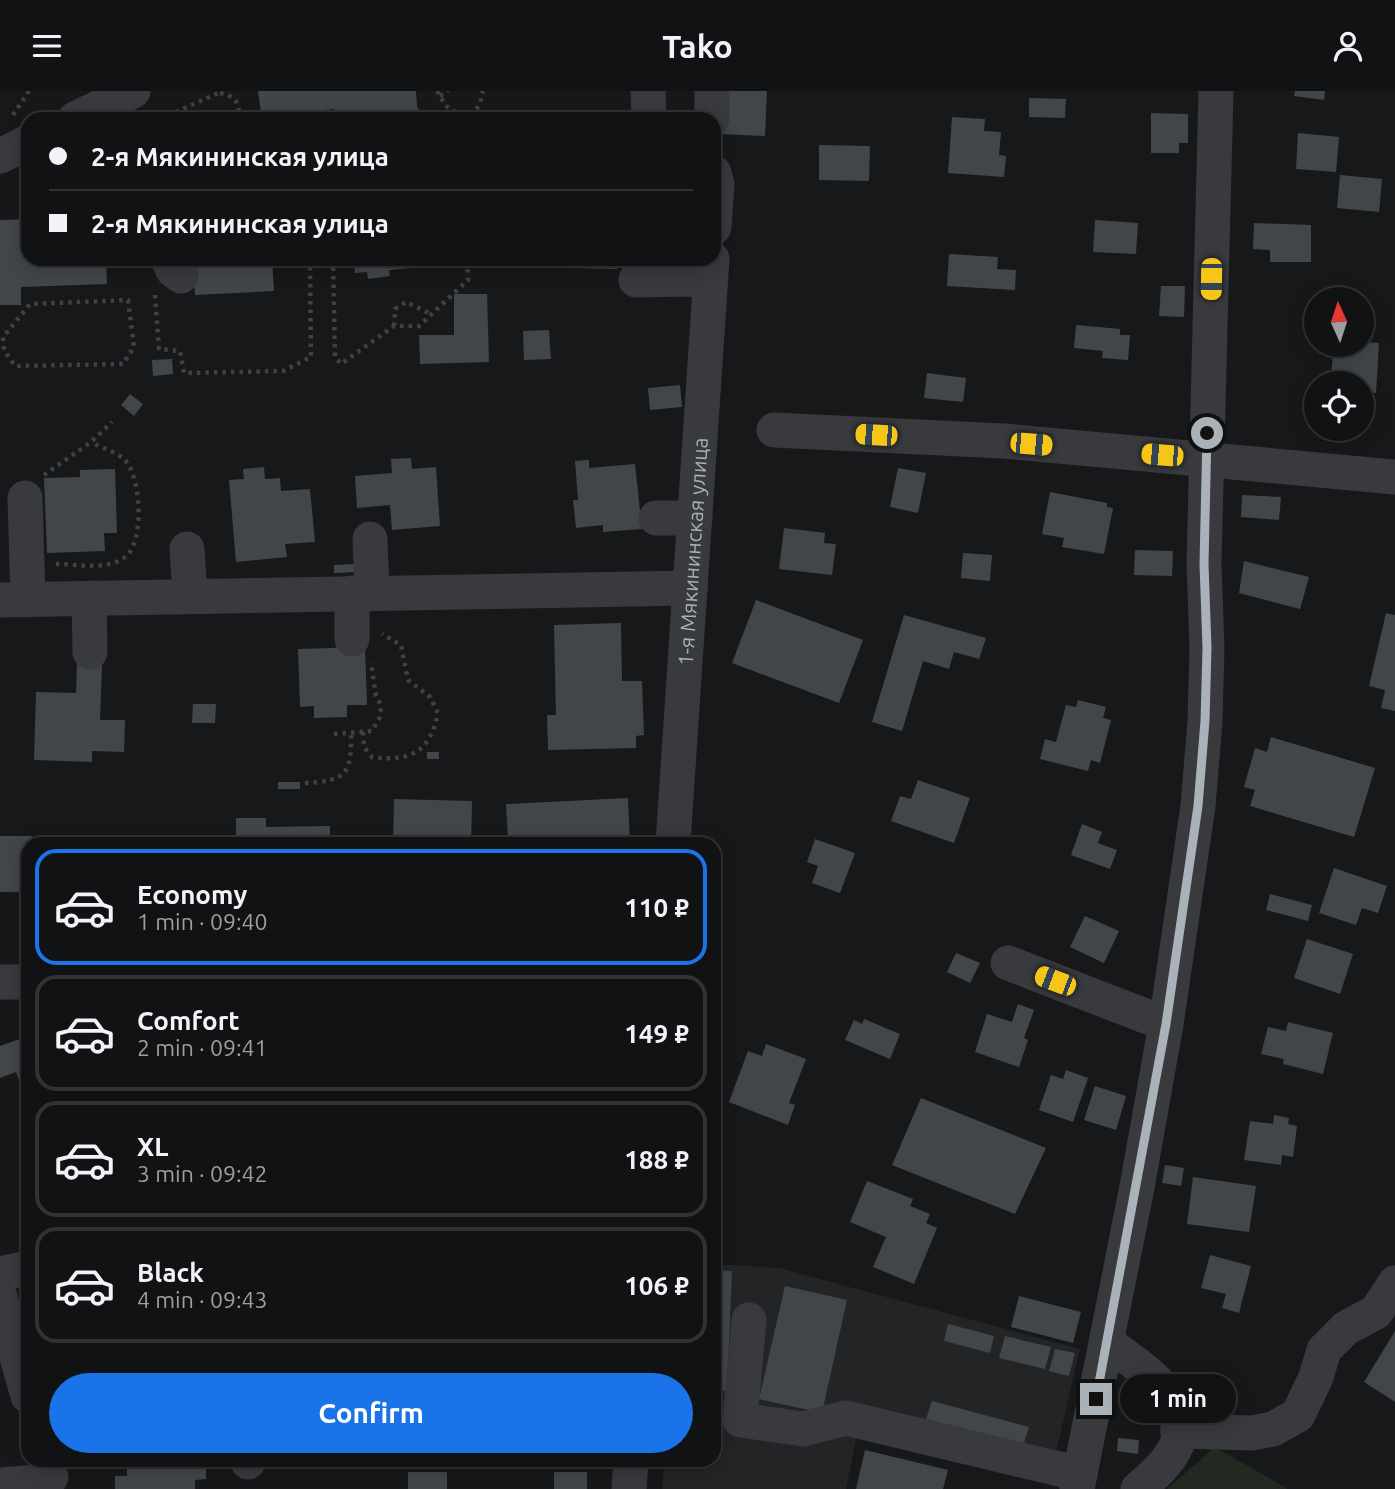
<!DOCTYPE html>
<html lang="en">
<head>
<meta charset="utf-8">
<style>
	:root { --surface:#111213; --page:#1e2021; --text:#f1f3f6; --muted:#9c9ea0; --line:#303233; --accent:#1a73e8 }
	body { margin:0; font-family:Ubuntu,sans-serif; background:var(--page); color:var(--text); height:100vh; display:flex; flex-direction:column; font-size:26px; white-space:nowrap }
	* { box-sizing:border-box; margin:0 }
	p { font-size:23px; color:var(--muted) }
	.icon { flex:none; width:38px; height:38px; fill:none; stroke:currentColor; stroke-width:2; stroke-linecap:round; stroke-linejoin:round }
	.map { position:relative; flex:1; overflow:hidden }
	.sheet { position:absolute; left:21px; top:746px; width:700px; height:630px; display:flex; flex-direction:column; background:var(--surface); border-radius:21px; box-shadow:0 4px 18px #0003,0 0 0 2px var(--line) }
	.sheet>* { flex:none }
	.top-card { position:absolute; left:21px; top:21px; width:700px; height:154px; border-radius:21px; box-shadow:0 4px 18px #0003,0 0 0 2px var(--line); display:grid; align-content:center; height:154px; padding:0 28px; background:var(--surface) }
	.needle { width:46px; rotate:357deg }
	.tools { position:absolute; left:1304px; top:196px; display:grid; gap:14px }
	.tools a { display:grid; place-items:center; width:70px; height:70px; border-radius:50%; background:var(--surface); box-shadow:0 4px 18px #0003,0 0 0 2px var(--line); font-size:35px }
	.end { position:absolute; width:32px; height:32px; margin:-16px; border:9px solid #a9b1b9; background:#111; box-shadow:0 0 0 4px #111 }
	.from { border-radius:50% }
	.bubble { position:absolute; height:49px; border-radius:24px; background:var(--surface); box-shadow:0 4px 18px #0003,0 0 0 2px var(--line); font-size:23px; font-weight:700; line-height:49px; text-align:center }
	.car { position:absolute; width:21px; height:42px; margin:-21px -10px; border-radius:9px; box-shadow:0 0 5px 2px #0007; background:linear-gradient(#f5c518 24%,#345 0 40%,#f5c518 0 76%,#345 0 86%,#f5c518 0) }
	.top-card b { display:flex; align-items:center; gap:24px; height:66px; font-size:26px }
	.top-card b+b { border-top:2px solid var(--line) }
	.top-card i { width:18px; height:18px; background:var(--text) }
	ul { padding:12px 0 0; list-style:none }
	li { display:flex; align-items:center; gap:21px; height:116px; margin:0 14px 10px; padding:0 14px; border:4px solid var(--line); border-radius:21px }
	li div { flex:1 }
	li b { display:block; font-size:26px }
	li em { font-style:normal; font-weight:700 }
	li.selected { border-color:var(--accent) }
	li>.icon { width:63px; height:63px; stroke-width:1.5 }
	.button { display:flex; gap:14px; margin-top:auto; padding:14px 28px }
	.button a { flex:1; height:80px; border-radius:42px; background:var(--accent); color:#fff; font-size:28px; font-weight:700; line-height:80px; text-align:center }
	header { display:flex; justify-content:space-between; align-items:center; height:91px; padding:0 28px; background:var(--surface); font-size:32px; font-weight:700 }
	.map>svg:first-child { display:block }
</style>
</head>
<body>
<header><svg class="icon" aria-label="menu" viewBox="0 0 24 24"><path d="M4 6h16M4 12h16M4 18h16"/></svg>Tako<svg class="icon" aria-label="person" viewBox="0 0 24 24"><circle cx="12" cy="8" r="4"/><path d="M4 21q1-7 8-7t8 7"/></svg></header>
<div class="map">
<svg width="1395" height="1398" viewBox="0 0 1395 1398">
	<rect width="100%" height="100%" fill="#171819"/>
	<path fill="#232426" d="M714 1173 779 1177 1080 1258 1049 1391 857 1343 846 1398H662L664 1369 714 1368Z"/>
	<path fill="#212921" d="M1215 1356 1288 1398H1167Z"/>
	<g fill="#434649">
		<path d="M258 0H416L417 16 422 23 418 28 399 26 338 28 334 18 313 20V28H262Z"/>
		<path d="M722 0H767L765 45 720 43Z"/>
		<path d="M1295 0H1325L1324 9 1294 5Z"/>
		<path d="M1029 7 1066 8 1065 27 1029 26Z"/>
		<path d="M1151 22 1188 23V52H1179V62H1151Z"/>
		<path d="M952 26 985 28 984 40 1001 41 999 64 1006 65 1004 86 948 82Z"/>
		<path d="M1298 42 1339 46 1336 81 1296 78Z"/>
		<path d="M819 54 870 55 869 90 819 89Z"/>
		<path d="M1340 84 1382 88 1379 121 1337 117Z"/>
		<path d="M28 128V168H106L107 193 21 196V214H0V129Z"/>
		<path d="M1095 129 1138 132 1136 163 1093 161Z"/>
		<path d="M1254 132 1311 134V171H1270V159L1253 158Z"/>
		<path d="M949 163 998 166 997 178 1016 179 1015 199 947 195Z"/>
		<path d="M193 168H272L274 200 195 204Z"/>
		<path d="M354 168H420L421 176 389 179 390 185 368 188 367 181 355 182Z"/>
		<path d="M571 168H617V178L571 177Z"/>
		<path d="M1161 195H1185L1184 226 1159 225Z"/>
		<path d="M454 203H487L489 271 420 273 419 244H454Z"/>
		<path d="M1076 234 1120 238V244H1130L1128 269 1102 267 1103 260 1074 257Z"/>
		<path d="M549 239 551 268 524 269 523 240Z"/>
		<path d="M1362 251 1379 252 1376 302 1362 301V292H1346L1347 288H1331L1333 261 1354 262V254H1362Z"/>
		<path d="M172 268 173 283 153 285 152 269Z"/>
		<path d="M927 282 966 287 963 311 924 307Z"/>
		<path d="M680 294 682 316 650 319 648 297Z"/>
		<path d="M130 303 143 313 134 325 121 314Z"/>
		<path d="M411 367 412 378 436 376 440 435 392 439 390 414 357 417 355 385 392 382 391 368Z"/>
		<path d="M589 369V377L635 373 642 438 603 441V434L576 437 573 409H578L575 370Z"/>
		<path d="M264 376 265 388 280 387 281 400 310 398 315 451 285 453 287 466 236 471 229 389 244 388 243 378Z"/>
		<path d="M898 377 926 382 918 422 890 416Z"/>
		<path d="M115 378 117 442H104L105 460 47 462 44 387 80 386V379Z"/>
		<path d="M1050 401 1107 412V416L1113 417 1104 463 1062 456 1064 447 1042 443Z"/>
		<path d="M1242 404 1281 406 1279 429 1241 426Z"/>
		<path d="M784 437 825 442 824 452 836 453 832 484 779 478Z"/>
		<path d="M1135 459 1173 460 1172 485 1134 484Z"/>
		<path d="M963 462 992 464 990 490 961 487Z"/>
		<path d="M1244 470 1309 486 1300 518 1239 502Z"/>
		<path d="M357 473V481L334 482V474Z"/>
		<path d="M756 509 863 549 839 612 732 572Z"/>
		<path d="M1386 522 1395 524V620L1381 617 1385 599 1369 595Z"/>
		<path d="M904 524 986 547 979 568 954 561 949 578 923 570 902 640 872 631Z"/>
		<path d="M621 532 622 590H642L644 644 636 645V657L548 659 547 624H556L554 534Z"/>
		<path d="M365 556 367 614H347V626L314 627V615L300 616 298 558Z"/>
		<path d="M77 573 102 574 100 629H125L124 661 92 660V671L34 669 36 601 76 602Z"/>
		<path d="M1078 609 1106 616 1103 627 1111 629 1100 672 1091 669 1088 680 1040 668 1045 648 1056 651 1066 614 1076 616Z"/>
		<path d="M193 613H216L215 632H192Z"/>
		<path d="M1271 646 1375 677 1354 746 1250 715 1255 699 1244 696 1255 657 1267 661Z"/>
		<rect x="427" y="661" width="12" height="7"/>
		<path d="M918 689 970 707 954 752 891 730 900 705 911 708Z"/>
		<rect x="278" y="691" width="22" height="7"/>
		<path d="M628 707 630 752H525V748H508L506 713Z"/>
		<path d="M394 708 472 710 471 752H393Z"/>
		<path d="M236 727H266V736L330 735V752H236Z"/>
		<path d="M1082 733 1102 741 1098 752 1117 759 1110 778 1071 764Z"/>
		<path d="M0 745H32V752H28V780H20V801H0Z"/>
		<path d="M815 748 855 762 840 802 812 792 818 775 807 771Z"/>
		<path d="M1334 777 1387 795 1378 822 1362 817 1356 834 1319 822Z"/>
		<path d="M1270 803 1312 814 1308 830 1266 819Z"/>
		<path d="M1085 825 1119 840 1104 872 1070 856Z"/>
		<path d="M1307 848 1353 863 1340 903 1294 887Z"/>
		<path d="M956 862 980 872 970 892 947 881Z"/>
		<path d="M1018 913 1034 919 1024 947 1028 949 1019 976 975 961 987 923 1012 931Z"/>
		<path d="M864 928 900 943 890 968 845 949 854 929 862 933Z"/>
		<path d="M1288 931 1333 942 1323 983 1283 973 1284 968 1261 963 1268 936 1286 940Z"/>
		<path d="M28 945V1015L16 981 0 987V955Z"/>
		<path d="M766 953 806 968 789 1012 795 1014 788 1034 729 1011 748 960 762 965Z"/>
		<path d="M1066 979 1088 987 1073 1031 1039 1019 1051 984 1063 988Z"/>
		<path d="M1095 995 1126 1005 1116 1039 1084 1029Z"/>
		<path d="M921 1007 1046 1057 1015 1123 892 1074Z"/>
		<path d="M1274 1024 1289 1027 1288 1033 1297 1035 1293 1066 1282 1064 1281 1074 1244 1069 1250 1030 1273 1033Z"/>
		<path d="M1165 1074 1184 1077 1181 1095 1162 1092Z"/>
		<path d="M1193 1086 1256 1095 1249 1141 1187 1133Z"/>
		<path d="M867 1090 913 1108 910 1115 930 1123 926 1132 937 1137 914 1193 873 1176 886 1146 850 1131Z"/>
		<path d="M1210 1164 1251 1175 1239 1222 1222 1217 1226 1203 1201 1197Z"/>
		<path d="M714 1179 732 1180 727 1300 714 1299Z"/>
		<path d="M785 1195 847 1209 822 1322 759 1308Z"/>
		<path d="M1019 1205 1081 1221 1073 1252 1011 1236Z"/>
		<path d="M948 1233 994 1245 990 1262 944 1250Z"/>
		<path d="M1395 1240V1311L1364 1291Z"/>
		<path d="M1005 1245 1051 1256 1045 1278 999 1267Z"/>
		<path d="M1055 1258 1075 1262 1069 1285 1049 1280Z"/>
		<path d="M932 1310 1029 1336 1023 1355 926 1328Z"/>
		<path d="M1118 1347 1139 1349 1138 1363 1117 1360Z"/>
		<path d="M865 1359 948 1379 943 1398H856Z"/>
		<path d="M127 1368H206V1388L195 1389V1398H115V1385H127Z"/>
		<rect x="408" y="1381" width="39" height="17"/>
		<rect x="554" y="1381" width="33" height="17"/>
	</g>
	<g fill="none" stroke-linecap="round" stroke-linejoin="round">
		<g stroke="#3e4245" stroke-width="4.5" stroke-dasharray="3.5 5" stroke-linecap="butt">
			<path d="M437 0C448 19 450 24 474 21L480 13 483 0"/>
			<path d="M220 2C235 5 242 13 237 28"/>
			<path d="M440 5 448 0"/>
			<path d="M240 21 247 28"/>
			<path d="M13 24 29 0"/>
			<path d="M160 28 223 0"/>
			<path d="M333 168 335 266 341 273 394 235H419L468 189 467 168"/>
			<path d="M155 204 159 258 180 260 184 282 283 280 311 266 310 168"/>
			<path d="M128 209 134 256 123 273 15 275 4 259 3 246 30 213Z"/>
			<path d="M394 235 395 218 406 211 431 223"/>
			<path d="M44 384 91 351 112 331"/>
			<path d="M56 473C77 473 106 480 125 466 145 452 141 386 125 369 117 361 101 357 91 351"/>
			<path d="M363 641 364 656 372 666C411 671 430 661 438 622L430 606 408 589 401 554 382 543"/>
			<path d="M334 643 372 640 380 626 381 614 376 605 371 571"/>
			<path d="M305 692C346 690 352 683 351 642"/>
		</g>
		<g stroke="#383a3e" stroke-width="35">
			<path d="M648 0 649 28"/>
			<path d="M75 28 133 0"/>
			<path d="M712 28V0"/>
			<path d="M0 65 28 51"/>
			<path d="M714 82 717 93 714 136"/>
			<path d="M168 168 173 179 181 185"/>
			<path d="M636 189 689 188 710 191"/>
			<path d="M774 339 1004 350 1395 386"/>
			<path d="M25 407 28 509"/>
			<path d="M656 427H695"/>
			<path d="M370 448 372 502"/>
			<path d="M187 458 190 505"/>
			<path d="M352 502V548"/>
			<path d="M89 507 90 561"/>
			<path d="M0 509 690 497"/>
			<path id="s1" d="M673 752 712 168"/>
			<path d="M1008 872 1166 933"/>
			<path d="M0 891H28"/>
			<path d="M0 1183 28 1177"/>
			<path d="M0 1206 28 1305"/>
			<path d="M749 1229 740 1329 803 1338 846 1327 1080 1383"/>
			<path d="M1107 1252C1135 1272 1178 1297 1178 1337 1178 1342 1179 1348 1177 1353 1169 1372 1153 1385 1138 1398"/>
			<path d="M1178 1340 1252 1342 1273 1338 1298 1324 1316 1286 1324 1259 1346 1237 1376 1221 1395 1192"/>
			<path d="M248 1371V1368"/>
			<path d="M0 1394 37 1391 51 1386"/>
			<path d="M629 1398 631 1368"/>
			<path d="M1077 1398 1137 1096 1166 933 1198 715 1205 630 1207 557 1204 473 1216 0"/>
		</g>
	</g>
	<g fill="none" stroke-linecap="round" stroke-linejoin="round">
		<path stroke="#a9b1b9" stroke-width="9" d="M1096 1308 1166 933 1198 715 1205 630 1207 557 1204 473 1207 342"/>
	</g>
	<g text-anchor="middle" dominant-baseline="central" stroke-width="6" stroke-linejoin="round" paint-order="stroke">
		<g font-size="21" fill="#a9b1b9" stroke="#121314">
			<text stroke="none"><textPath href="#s1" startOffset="292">1-я Мякининская улица</textPath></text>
		</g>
	</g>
</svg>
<div class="tools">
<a><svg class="needle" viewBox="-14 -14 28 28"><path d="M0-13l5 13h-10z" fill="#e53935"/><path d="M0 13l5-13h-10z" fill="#9c9ea0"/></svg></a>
<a><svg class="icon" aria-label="locate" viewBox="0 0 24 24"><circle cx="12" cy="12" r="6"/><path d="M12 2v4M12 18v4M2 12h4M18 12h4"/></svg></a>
</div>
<i class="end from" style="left:1207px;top:342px"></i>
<i class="end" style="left:1096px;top:1308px"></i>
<div class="bubble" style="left:1120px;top:1283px;width:116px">1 min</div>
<i class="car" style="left:1211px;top:188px;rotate:181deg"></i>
<i class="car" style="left:876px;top:344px;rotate:273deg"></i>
<i class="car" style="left:1031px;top:353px;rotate:95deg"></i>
<i class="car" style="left:1162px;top:364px;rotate:275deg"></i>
<i class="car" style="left:1055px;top:890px;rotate:291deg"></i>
<div class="top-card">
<b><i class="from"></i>2-я Мякининская улица</b>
<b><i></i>2-я Мякининская улица</b>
</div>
<section class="sheet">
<ul>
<li class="selected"><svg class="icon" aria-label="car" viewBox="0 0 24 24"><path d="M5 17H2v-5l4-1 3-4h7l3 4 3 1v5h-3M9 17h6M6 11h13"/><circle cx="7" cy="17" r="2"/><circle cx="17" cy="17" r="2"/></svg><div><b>Economy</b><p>1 min · 09:40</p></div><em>110 ₽</em></li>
<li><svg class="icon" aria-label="car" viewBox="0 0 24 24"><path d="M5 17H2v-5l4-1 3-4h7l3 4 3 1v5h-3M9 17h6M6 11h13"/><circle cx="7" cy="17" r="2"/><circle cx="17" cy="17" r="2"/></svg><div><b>Comfort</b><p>2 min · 09:41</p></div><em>149 ₽</em></li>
<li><svg class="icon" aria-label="car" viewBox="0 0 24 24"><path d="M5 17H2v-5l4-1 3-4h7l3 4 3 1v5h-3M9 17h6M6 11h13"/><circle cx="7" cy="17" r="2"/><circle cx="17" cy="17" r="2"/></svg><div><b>XL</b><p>3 min · 09:42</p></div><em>188 ₽</em></li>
<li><svg class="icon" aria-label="car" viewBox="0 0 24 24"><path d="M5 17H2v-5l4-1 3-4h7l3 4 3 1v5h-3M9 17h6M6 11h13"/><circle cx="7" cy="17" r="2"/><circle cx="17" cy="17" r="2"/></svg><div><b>Black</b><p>4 min · 09:43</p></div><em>106 ₽</em></li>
</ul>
<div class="button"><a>Confirm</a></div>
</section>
</div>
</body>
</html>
